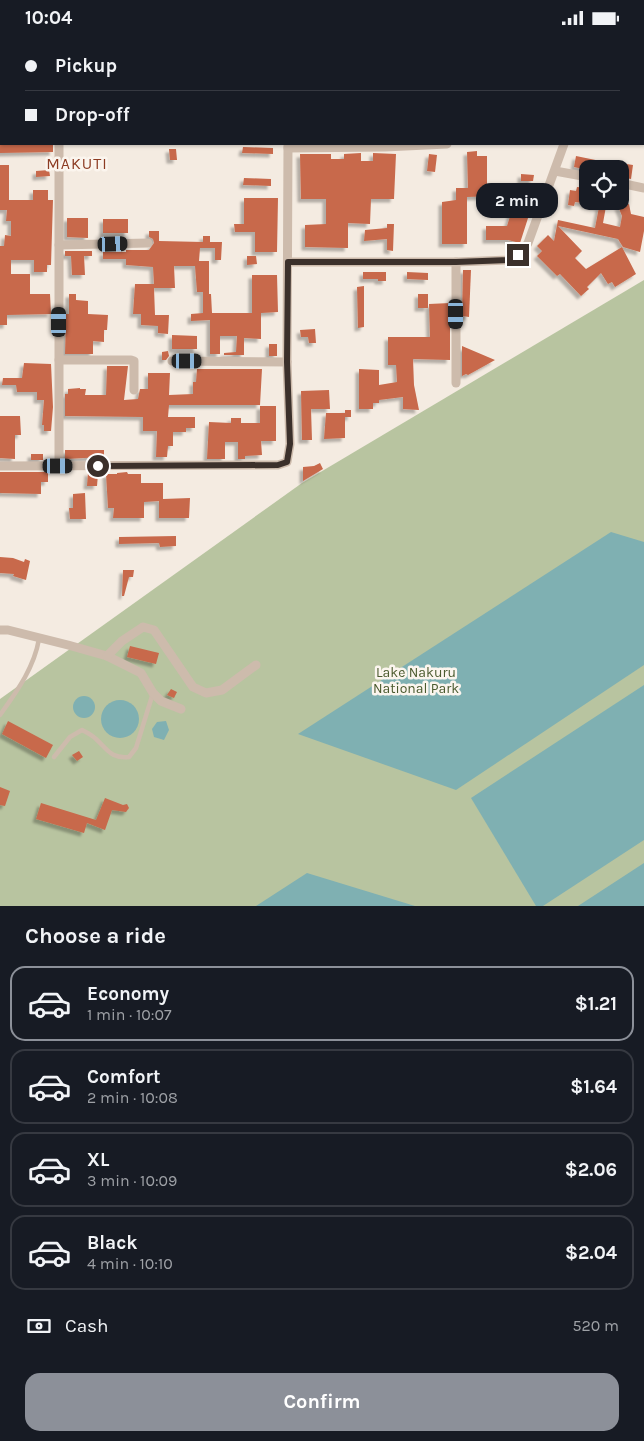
<!DOCTYPE html>
<html lang="en">
<head>
<meta charset="utf-8">
<style>
	:root { --surface:#171b24; --page:#20242c; --text:#f1f3f6; --muted:#9ea1a6; --line:#363941; --accent:#8c9099 }
	body { margin:0; font-family:Karla,sans-serif; background:var(--page); color:var(--text); height:100vh; display:flex; flex-direction:column; font-size:19px; white-space:nowrap }
	* { box-sizing:border-box; margin:0 }
	p { font-size:16px; color:var(--muted) }
	.icon { flex:none; width:28px; height:28px; fill:none; stroke:currentColor; stroke-width:2; stroke-linecap:round; stroke-linejoin:round }
	.map { position:relative; height:871px; overflow:hidden }
	.panel { display:flex; flex-direction:column; background:var(--surface); flex:1 }
	.panel>* { flex:none }
	.guide { position:absolute; left:0px; top:0px; width:645px; height:110px; box-shadow:0 1px 4px #0004; display:grid; align-content:center; height:110px; padding:0 25px; background:var(--surface) }
	.fabs { position:absolute; left:579px; top:125px; display:grid; gap:10px }
	.fabs a { display:grid; place-items:center; width:50px; height:50px; border-radius:10px; background:var(--surface); box-shadow:0 1px 4px #0004; font-size:25px }
	.end { position:absolute; width:22px; height:22px; margin:-11px; border:6px solid #3b302b; background:#fff; box-shadow:0 0 0 2px #fff }
	.from { border-radius:50% }
	.bubble { position:absolute; height:35px; border-radius:15px; background:var(--surface); box-shadow:0 1px 4px #0004; font-size:16px; font-weight:700; line-height:35px; text-align:center }
	.car { position:absolute; width:15px; height:30px; margin:-15px -8px; border-radius:6px; box-shadow:0 0 4px 1px #0007; background:linear-gradient(#222 24%,#8ab4d8 0 40%,#222 0 76%,#8ab4d8 0 86%,#222 0) }
	.guide b { display:flex; align-items:center; gap:18px; height:48px; font-size:19px }
	.guide b+b { border-top:1px solid var(--line) }
	.guide i { width:12px; height:12px; background:var(--text) }
	ul { padding:0; list-style:none }
	li { display:flex; align-items:center; gap:15px; height:75px; margin:0 10px 8px; padding:0 15px; border:2px solid var(--line); border-radius:15px }
	li div { flex:1 }
	li b { display:block; font-size:19px }
	li em { font-style:normal; font-weight:700 }
	li.on { border-color:var(--accent) }
	li>.icon { width:45px; height:45px; stroke-width:1.5 }
	h2 { padding:0 25px; font-size:22px; line-height:60px }
	.pay { display:flex; align-items:center; gap:12px; height:55px; padding:0 25px; font-size:19px }
	.pay p { margin-inline-start:auto }
	.button { display:flex; gap:10px; margin-top:auto; padding:10px 25px }
	.button a { flex:1; height:58px; border-radius:15px; background:var(--accent); color:#fff; font-size:20px; font-weight:700; line-height:58px; text-align:center }
	.status { display:flex; justify-content:space-between; align-items:center; height:35px; padding:0 25px; background:var(--surface); direction:ltr }
	.status svg { height:14px; fill:currentColor }
	.map>svg:first-child { display:block }
</style>
</head>
<body>
<div class="status"><b>10:04</b><svg viewBox="0 0 49 12"><path d="M0 12V9h3v3zM5 12V6h3v6zM10 12V3h3v9zM15 12V0h3v12zM26 1h20v11H26zM47 4h2v5h-2z"/></svg></div>
<div class="map">
<svg width="644" height="871" viewBox="0 0 644 871">
	<defs>
		<filter id="shadow"><feDropShadow dx="-3.5" dy="3.5" stdDeviation="1" flood-color="#0004"/></filter>
	</defs>
	<rect width="100%" height="100%" fill="#f4ebe1"/>
	<path fill="#b8c4a0" d="M644 245V871H0V664L302 448Z"/>
	<g fill="#7fb0b2">
		<path d="M611 497 644 507V630L456 755 298 699Z"/>
		<path d="M644 650V805L543 871H536L471 763Z"/>
		<circle cx="84" cy="672" r="11"/>
		<circle cx="120" cy="684" r="19"/>
		<path d="M166 686 169 695 164 705 154 702 152 694 157 687Z"/>
		<path d="M644 828V871H578Z"/>
		<path d="M307 838 415 871H256Z"/>
	</g>
	<g fill="#c8694b" filter="url(#shadow)">
		<path d="M0 109H53V117L0 118Z"/>
		<path d="M243 112 273 113V119L242 118Z"/>
		<path d="M169 114H176L177 125H170Z"/>
		<path d="M477 116V121H487V153H496V161L467 162V209H442V167L456 165V153H468L467 117Z"/>
		<path d="M361 118V126H373V118L396 119 394 164H371L370 189 348 188V213L305 212V190L326 189V164H301L300 119H331V124H344V119Z"/>
		<path d="M429 119 437 120 435 137 427 136Z"/>
		<path d="M576 121 620 130V128L633 130 631 144 620 142V134L588 135 574 132Z"/>
		<path d="M0 130H9V165H33V155H48V165H53L51 230H47V237H34V225H11V239H30V259H50L51 279 7 280V290H0V211H4L5 200 11 201V186H6L7 175H0Z"/>
		<path d="M49 135 50 141 36 142V136Z"/>
		<path d="M521 139 534 140 533 146H521Z"/>
		<path d="M244 143 271 144V151L243 150Z"/>
		<path d="M577 152 588 153V166H607L603 188 620 192 622 181 618 171 629 169 631 179 644 182V196L640 217 623 212 618 204 558 191 582 216 575 223 586 234 622 212 636 239 615 252 612 247 608 249 601 238 587 252 589 254 581 261 560 239 557 241 537 221 542 216 537 211 548 200 554 206 558 185 595 193 599 172 584 170V168L575 167 574 171 568 170 570 155 576 156Z"/>
		<path d="M244 163H278L277 217H255V197H235L234 189H244Z"/>
		<path d="M512 175 529 180 520 208 508 205H486V191H507Z"/>
		<path d="M67 183H88V203L67 202Z"/>
		<rect x="103" y="184" width="25" height="14"/>
		<path d="M387 189H394L393 216 387 215V204L364 206 365 195 387 193Z"/>
		<path d="M149 196H159V206L203 207V201H210V207H222L221 225H215V213H200L199 226H209V259H211L212 278H252V240H277L278 277 261 278V304L244 303V320H224V318L236 317 237 301H220V319H210V285L191 286V279L203 278V257H197L195 231H174L175 253H154L155 280H169L168 299 158 298V291L141 290V279H133L135 249H154L153 232 126 230V224H103V217H126V215H149L154 208 153 204 149 202Z"/>
		<path d="M65 216H92V221H84L85 240H72L71 221H65Z"/>
		<path d="M247 221H256L257 229 247 230Z"/>
		<path d="M463 235H471L469 282 462 281Z"/>
		<path d="M363 237H386V246H378V244H363Z"/>
		<path d="M407 237 428 238V245L407 244Z"/>
		<path d="M364 251V292L358 293 357 252Z"/>
		<path d="M69 259H76V265L88 266V279L108 280 107 295H104V307L93 306V319H65L66 285V279H69Z"/>
		<rect x="418" y="259" width="10" height="14"/>
		<path d="M450 268V325L413 324 414 350 419 375 403 374V362L379 365V368H373V374H359V334L379 335V350L397 347 396 330H388V302H430L429 269Z"/>
		<path d="M315 294 316 308H309L308 302H301L300 295Z"/>
		<path d="M172 300 197 301V314H172Z"/>
		<rect x="269" y="309" width="8" height="12"/>
		<path d="M462 311 495 325 468 340 466 339 462 341Z"/>
		<path d="M168 316 169 321 166 325H162V317Z"/>
		<path d="M24 328 51 329 53 372 51 396H44V390H42L44 365H37V357H17L16 350H2L3 343H22Z"/>
		<path d="M107 331H128L124 365 138 364 140 354H148V338H170L169 360 193 359V347H196L197 334H262L260 370H169L168 382H195V393H186V397H173V411H168L167 422H156L157 396H143V382L65 381V359H68V354L80 353V354H86L85 360H106Z"/>
		<path d="M329 355 330 374H311L312 405H302L301 356Z"/>
		<path d="M260 371H276V406H261L262 420 245 421V424H238V407H225V424H207L209 387 231 388V383H241V388H260Z"/>
		<path d="M345 375H351V382H345V403L324 404 326 378H345Z"/>
		<path d="M0 381H20L21 400H15V424L0 423Z"/>
		<path d="M65 415H104V422L65 424Z"/>
		<rect x="31" y="419" width="12" height="6"/>
		<path d="M320 428 323 434 303 446V432L314 431Z"/>
		<path d="M0 437H48V447H41V459L0 458Z"/>
		<path d="M88 437 98 439 97 451H87Z"/>
		<path d="M127 437 128 439H141V448H163V464L190 463 189 483H159V466L144 467V483H113L114 473H108L106 439H117V438Z"/>
		<path d="M85 458 86 484H70L69 473H73V459Z"/>
		<path d="M176 501V511L160 512 159 508 119 509V502Z"/>
		<path d="M0 522 13 523 24 527 25 524 30 526 26 545 13 541 14 539 0 538Z"/>
		<path d="M123 535H134L133 542H129L124 561H122Z"/>
		<path d="M130 611 159 618 156 629 127 622Z"/>
		<path d="M171 654 177 657 174 663 167 660Z"/>
		<path d="M8 686 53 710 46 723 2 699Z"/>
		<path d="M79 716 83 722 77 726 72 720Z"/>
		<path d="M0 752 10 756 5 771 0 770Z"/>
		<path d="M105 763 123 770 127 769 129 773 126 777 112 775 105 795 87 788 84 798 36 784 41 768 96 785Z"/>
	</g>
	<g fill="none" stroke-linecap="round" stroke-linejoin="round">
		<g stroke="#cdbbac" stroke-width="4.5">
			<path d="M0 680C17 656 34 633 39 604"/>
			<path d="M54 722 70 702 82 695C86 697 92 700 96 704 108 715 111 724 129 722L136 713 153 658"/>
		</g>
		<g stroke="#cdbbac" stroke-width="9">
			<path d="M288 0V1"/>
			<path d="M595 1V0"/>
			<path d="M288 113 385 112 447 109"/>
			<path d="M555 136 588 142"/>
			<path d="M620 148 644 153"/>
			<path d="M59 210 148 208"/>
			<path d="M288 227H456L509 225 523 216 528 208 564 109"/>
			<path d="M456 227V348"/>
			<path d="M59 325H131L134 326V355"/>
			<path d="M172 326 287 327"/>
			<path d="M0 431 278 430 287 427 290 409 287 327 288 109"/>
			<path d="M59 431V109"/>
			<path d="M0 595H8L68 610 107 621 141 638 153 658 161 666 181 674"/>
			<path d="M107 621 122 606 143 592 154 595 193 652 206 658 222 655 256 630"/>
		</g>
	</g>
	<g fill="none" stroke-linecap="round" stroke-linejoin="round">
		<path stroke="#3b302b" stroke-width="6" d="M98 431 278 430 287 427 290 409 287 327 288 227H456L509 225 518 220"/>
	</g>
	<g text-anchor="middle" dominant-baseline="central" stroke-width="5" stroke-linejoin="round" paint-order="stroke">
		<g font-size="14" fill="#4a5a2e" stroke="#fbf5ee">
			<text x="416" y="637">Lake Nakuru<tspan x="416" dy="16">National Park</tspan></text>
		</g>
		<g font-size="16" letter-spacing="1" fill="#8c3b22" stroke="#fbf5ee">
			<text x="77" y="128">MAKUTI</text>
		</g>
	</g>
</svg>
<div class="fabs">
<a><svg class="icon" aria-label="locate" viewBox="0 0 24 24"><circle cx="12" cy="12" r="6"/><path d="M12 2v4M12 18v4M2 12h4M18 12h4"/></svg></a>
</div>
<i class="end from" style="left:98px;top:431px"></i>
<i class="end" style="left:518px;top:220px"></i>
<div class="bubble" style="left:476px;top:148px;width:82px">2 min</div>
<i class="car" style="left:113px;top:209px;rotate:88deg"></i>
<i class="car" style="left:456px;top:279px;rotate:180deg"></i>
<i class="car" style="left:59px;top:287px;rotate:0deg"></i>
<i class="car" style="left:187px;top:326px;rotate:90deg"></i>
<i class="car" style="left:58px;top:431px;rotate:90deg"></i>
<div class="guide">
<b><i class="from"></i>Pickup</b>
<b><i></i>Drop-off</b>
</div>
</div>
<section class="panel">
<h2>Choose a ride</h2>
<ul>
<li class="on"><svg class="icon" aria-label="car" viewBox="0 0 24 24"><path d="M5 17H2v-5l4-1 3-4h7l3 4 3 1v5h-3M9 17h6M6 11h13"/><circle cx="7" cy="17" r="2"/><circle cx="17" cy="17" r="2"/></svg><div><b>Economy</b><p>1 min · 10:07</p></div><em>$1.21</em></li>
<li><svg class="icon" aria-label="car" viewBox="0 0 24 24"><path d="M5 17H2v-5l4-1 3-4h7l3 4 3 1v5h-3M9 17h6M6 11h13"/><circle cx="7" cy="17" r="2"/><circle cx="17" cy="17" r="2"/></svg><div><b>Comfort</b><p>2 min · 10:08</p></div><em>$1.64</em></li>
<li><svg class="icon" aria-label="car" viewBox="0 0 24 24"><path d="M5 17H2v-5l4-1 3-4h7l3 4 3 1v5h-3M9 17h6M6 11h13"/><circle cx="7" cy="17" r="2"/><circle cx="17" cy="17" r="2"/></svg><div><b>XL</b><p>3 min · 10:09</p></div><em>$2.06</em></li>
<li><svg class="icon" aria-label="car" viewBox="0 0 24 24"><path d="M5 17H2v-5l4-1 3-4h7l3 4 3 1v5h-3M9 17h6M6 11h13"/><circle cx="7" cy="17" r="2"/><circle cx="17" cy="17" r="2"/></svg><div><b>Black</b><p>4 min · 10:10</p></div><em>$2.04</em></li>
</ul>
<div class="pay"><svg class="icon" aria-label="cash" viewBox="0 0 24 24"><path d="M3 7h18v10H3z"/><circle cx="12" cy="12" r="2"/></svg>Cash<p>520 m</p></div>
<div class="button"><a>Confirm</a></div>
</section>
</body>
</html>
